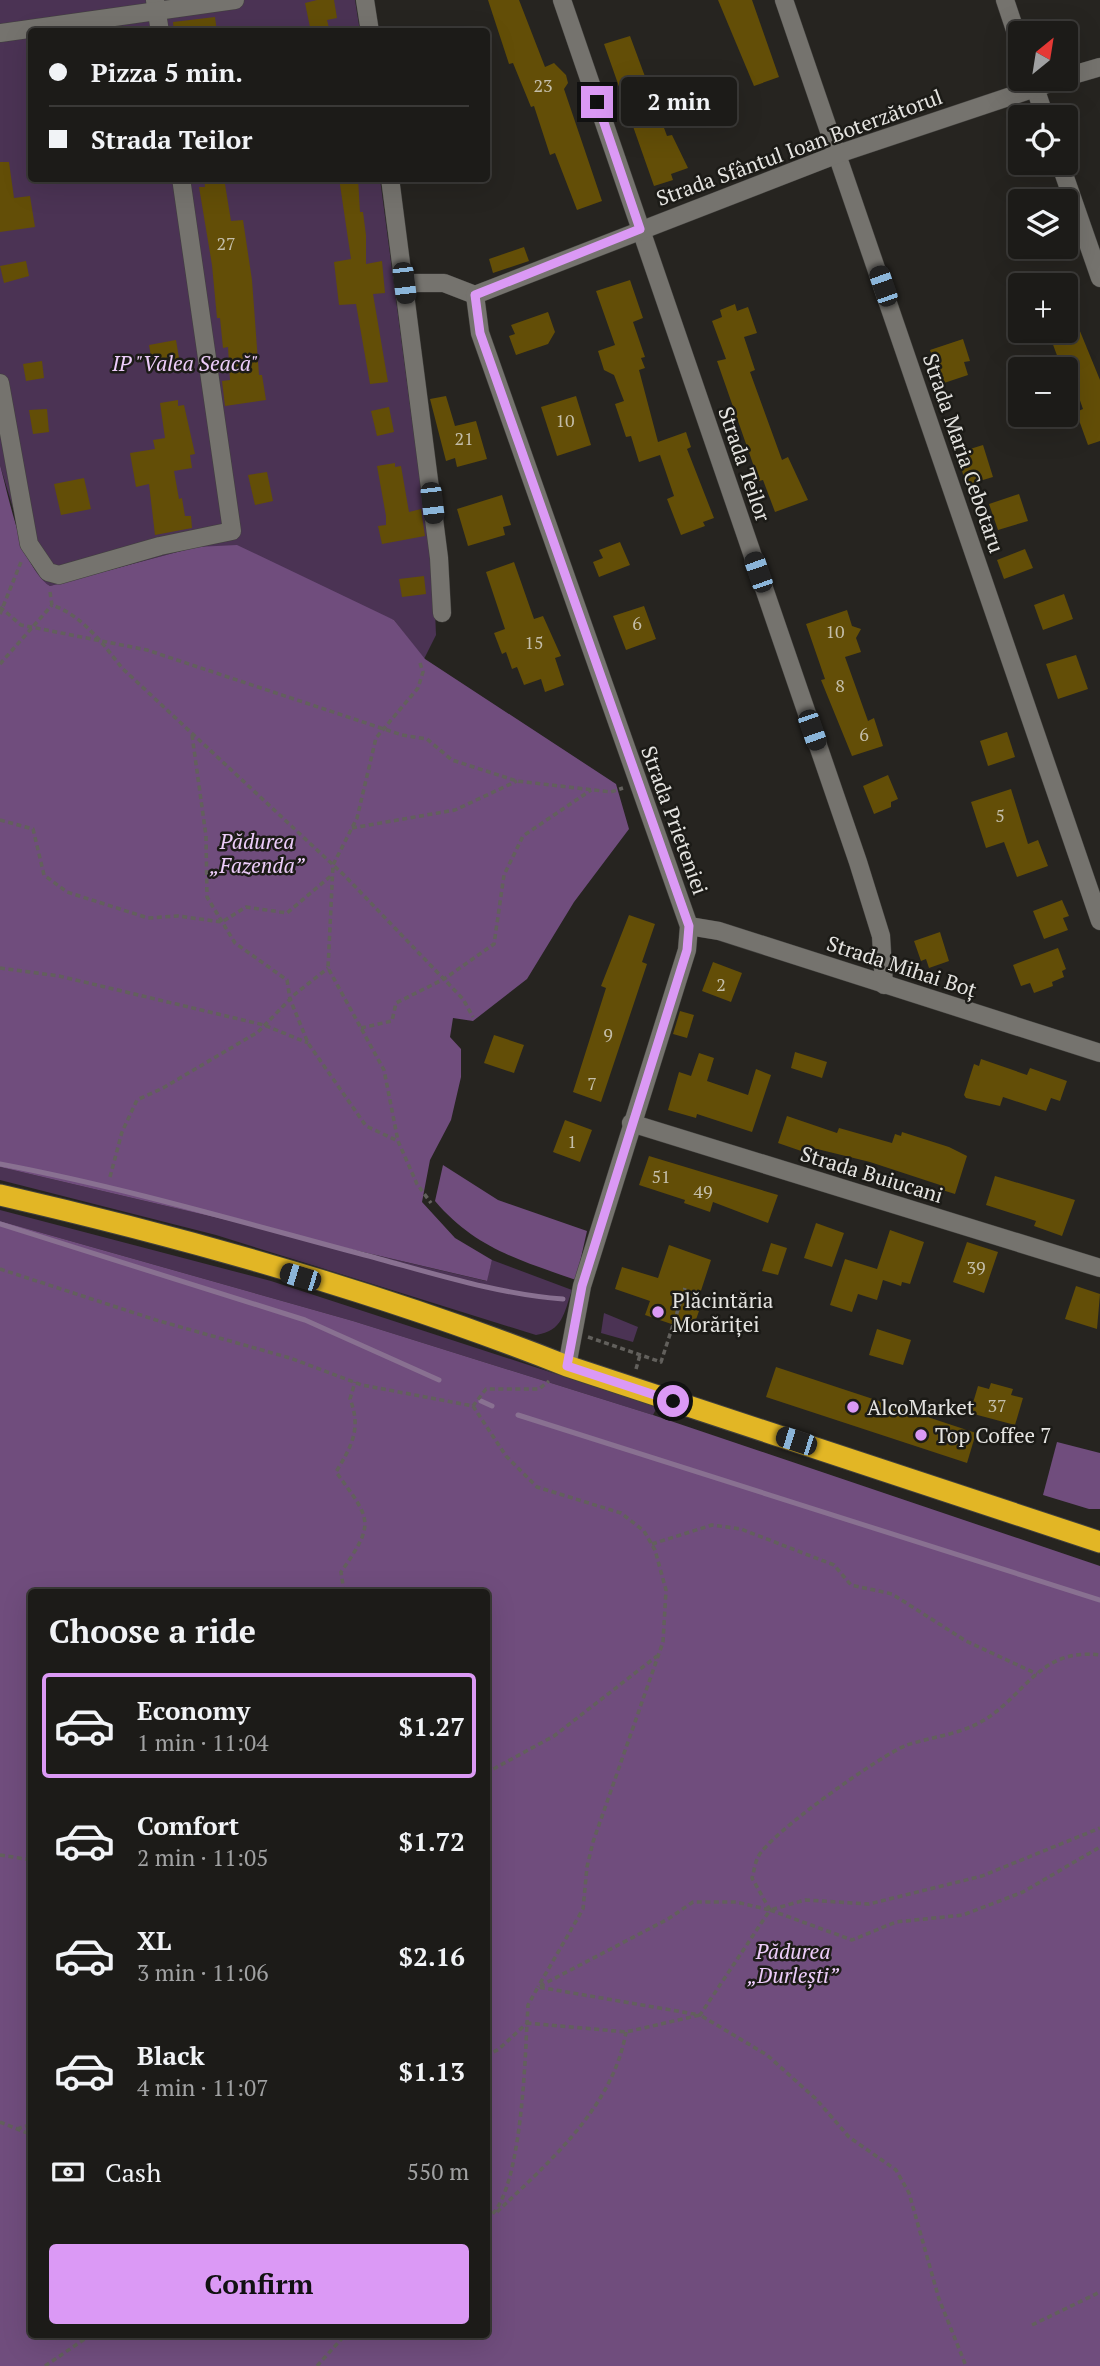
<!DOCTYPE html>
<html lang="en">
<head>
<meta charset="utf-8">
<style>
	:root { --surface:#1c1b18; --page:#252421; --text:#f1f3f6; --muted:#a0a1a2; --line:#3a3937; --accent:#db99f5 }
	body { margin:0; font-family:"PT Serif",serif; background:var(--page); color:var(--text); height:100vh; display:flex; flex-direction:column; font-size:26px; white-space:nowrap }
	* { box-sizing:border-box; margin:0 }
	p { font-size:23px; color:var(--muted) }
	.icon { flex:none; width:38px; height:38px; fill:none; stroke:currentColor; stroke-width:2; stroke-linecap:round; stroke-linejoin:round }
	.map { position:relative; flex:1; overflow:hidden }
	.details { position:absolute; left:28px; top:1589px; width:462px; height:749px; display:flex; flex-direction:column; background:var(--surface); border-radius:7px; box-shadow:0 7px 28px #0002,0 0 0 2px var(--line) }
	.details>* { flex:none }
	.hud { position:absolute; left:28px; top:28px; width:462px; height:154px; border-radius:7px; box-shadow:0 7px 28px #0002,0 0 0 2px var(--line); display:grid; align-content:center; height:154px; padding:0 21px; background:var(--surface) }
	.needle { width:46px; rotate:30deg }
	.tools { position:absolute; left:1008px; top:21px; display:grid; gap:14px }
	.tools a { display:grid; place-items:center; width:70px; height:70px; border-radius:7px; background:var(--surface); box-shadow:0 7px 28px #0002,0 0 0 2px var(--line); font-size:35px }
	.end { position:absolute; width:32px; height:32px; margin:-16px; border:9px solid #db99f5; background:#111; box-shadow:0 0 0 4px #111 }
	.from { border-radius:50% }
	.bubble { position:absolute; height:49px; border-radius:7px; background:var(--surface); box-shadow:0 7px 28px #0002,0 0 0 2px var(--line); font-size:23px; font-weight:700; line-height:49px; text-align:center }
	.car { position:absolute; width:21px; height:42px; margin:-21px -10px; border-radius:9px; box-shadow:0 0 5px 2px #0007; background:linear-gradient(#222 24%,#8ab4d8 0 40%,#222 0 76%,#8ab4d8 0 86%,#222 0) }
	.hud b { display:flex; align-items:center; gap:24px; height:66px; font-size:26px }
	.hud b+b { border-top:2px solid var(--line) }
	.hud i { width:18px; height:18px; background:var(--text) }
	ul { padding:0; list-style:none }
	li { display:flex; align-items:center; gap:21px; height:105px; margin:0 14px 10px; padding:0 7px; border:4px solid transparent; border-radius:7px }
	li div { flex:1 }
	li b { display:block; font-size:26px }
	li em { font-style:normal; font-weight:700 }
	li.current { border-color:var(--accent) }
	li>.icon { width:63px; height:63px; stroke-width:1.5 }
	h2 { padding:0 21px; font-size:32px; line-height:84px }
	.pay { display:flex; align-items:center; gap:18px; height:77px; padding:0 21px; font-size:26px }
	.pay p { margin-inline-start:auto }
	.action { display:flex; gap:14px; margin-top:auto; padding:14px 21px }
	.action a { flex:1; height:80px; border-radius:7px; background:var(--accent); color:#111; font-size:28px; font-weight:700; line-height:80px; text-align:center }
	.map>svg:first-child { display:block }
</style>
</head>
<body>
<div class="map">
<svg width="1100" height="2366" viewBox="0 0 1100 2366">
	<rect width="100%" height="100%" fill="#262420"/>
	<g fill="#4b3354">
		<path d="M0 0H355L360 31 32 32V178L380 179 434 585 436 635 424 659 394 620 196 547 50 586 40 580 26 552 0 465Z"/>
		<path d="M0 1167 486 1281 492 1260 572 1290C564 1313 563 1331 536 1335L216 1235 0 1180Z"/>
		<path d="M0 1210 271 1281 657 1407 653 1415 353 1321 0 1221Z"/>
		<path d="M604 1313 638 1327 633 1342 601 1333Z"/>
	</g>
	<g fill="#704d7d" fill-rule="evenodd">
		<path d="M0 465C9 497 22 569 50 586L196 547 237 545 394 620 425 659 616 784 629 829 574 902 527 979 473 1021 453 1018 450 1037 461 1049V1077L451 1120 430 1160 422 1202 455 1238 492 1260 487 1281 0 1167Z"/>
		<path d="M443 1165 498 1200 587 1231 576 1280C519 1260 475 1248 435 1201Z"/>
		<path d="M0 1221 353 1321 653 1415 1100 1566V2366H0ZM32 1592H486V2334H32Z"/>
		<path d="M1057 1442 1100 1453V1509H1089L1043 1495Z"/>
	</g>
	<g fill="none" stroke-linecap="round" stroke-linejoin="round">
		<g stroke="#897191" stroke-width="5">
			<path d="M0 1164C122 1187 241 1222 361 1254 426 1271 495 1294 563 1299"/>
			<path d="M0 1224 305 1320 439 1380"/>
			<path d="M481 1401 492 1406"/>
			<path d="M518 1415 1100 1600"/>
		</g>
	</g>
	<g fill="#634e07">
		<path d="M317 0H334L337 18 327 20 329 28 311 32 305 3Z"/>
		<path d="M488 0H519L545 67 554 63 566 75 568 83 564 89 602 201 577 210 555 153 550 155 534 106 531 107 513 63 509 64Z"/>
		<path d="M718 0H752L779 77 754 86Z"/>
		<path d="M215 17 217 32H174L173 22Z"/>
		<path d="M630 36 667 136 672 135 688 168 671 174 673 180 654 186 604 44Z"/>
		<path d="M0 162H9L14 198 30 196 35 227 0 232Z"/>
		<path d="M204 178H224L231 221 243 220 252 280 259 375H262L266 400 225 406 222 381 230 380 228 347 223 348 220 318H217L212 265 199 187H205Z"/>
		<path d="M339 178H358L360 212H363L366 235V264L382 261 385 293 373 294 388 382 370 384 356 304 339 305 334 262 351 259Z"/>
		<path d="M524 247 529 261 493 273 489 259Z"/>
		<path d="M26 261 29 276 4 283 0 266Z"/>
		<path d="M630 280 643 318 633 322 645 357 641 358 645 368 639 370 658 442 686 432 691 447 687 449 714 518 703 522 705 526 681 535 667 499 674 496 660 455 639 462 631 436 626 437 615 404 624 401 614 375 604 370 598 351 615 345 596 291Z"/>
		<path d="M1066 297 1100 380V441L1088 445 1076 412 1083 409 1069 369H1062L1048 331H1066Z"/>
		<path d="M735 304 737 311 748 307 757 333 744 337 755 370 750 372 782 460 788 457 808 500 775 512 763 480 759 481 717 361 726 359 712 321 722 317 720 310Z"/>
		<path d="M548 312 555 332 548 344 516 355 509 336 515 334 511 325Z"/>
		<path d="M963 339 970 361 964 362 968 375 941 384 930 350Z"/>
		<path d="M176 340 180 364 153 368 149 345Z"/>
		<path d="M42 361 44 378 26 381 23 364Z"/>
		<path d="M446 396 455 426 476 421 487 459 457 467 455 458 446 461 430 399Z"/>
		<path d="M576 396 591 445 557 456 541 407Z"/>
		<path d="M178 400V406L184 405 195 454 190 455 192 468 174 471 179 499 182 498 185 516H191L192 528 155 535 149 484 136 487 130 453 155 449 153 440 165 438 160 403Z"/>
		<path d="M389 407 394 432 377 436 371 411Z"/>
		<path d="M47 409 49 432 33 434 29 410Z"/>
		<path d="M983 445 993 477 966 485 957 453Z"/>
		<path d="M395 463V467L401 466 409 512 421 509 425 536 382 544 378 526 386 525V516L377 466Z"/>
		<path d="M267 472 273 501 255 505 248 475Z"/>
		<path d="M84 478 91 509 61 515 54 484Z"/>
		<path d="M1019 494 1028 521 998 530 989 504Z"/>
		<path d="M502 495 511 525 503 527 505 535 468 546 457 509Z"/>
		<path d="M620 542 630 565 599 577 593 562 603 558 599 550Z"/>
		<path d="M1025 549 1033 568 1004 579 997 560Z"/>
		<path d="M514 562 534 619 543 616 561 656 555 658 564 685 545 692 541 679 524 685 517 667 512 669 506 652 502 654 494 633 505 629 486 572Z"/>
		<path d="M424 576 426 594 402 597 399 579Z"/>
		<path d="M1064 594 1073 619 1043 630 1034 605Z"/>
		<path d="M644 606 656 639 626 650 613 616Z"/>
		<path d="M847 610 852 626 861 629 856 638 861 652 845 657 868 721 874 718 883 746 852 756 821 680 825 679 806 624Z"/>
		<path d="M1076 655 1088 689 1058 699 1046 664Z"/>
		<path d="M1007 732 1015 757 988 766 980 741Z"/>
		<path d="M888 775 898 799 891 802V807L874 814 863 786Z"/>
		<path d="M1011 789 1028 844 1038 840 1048 866 1017 877 1004 842 986 848 971 802Z"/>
		<path d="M1062 900 1069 916 1063 918 1068 930 1044 939 1033 911Z"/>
		<path d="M629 915 655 924 642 962 647 964 601 1102 573 1092 606 988 601 986Z"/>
		<path d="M940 932 949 961 929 968 926 959 921 961 914 941Z"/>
		<path d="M1058 948 1066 969 1062 971 1064 977 1052 982 1053 986 1034 993 1030 983 1021 986 1013 965Z"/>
		<path d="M713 962 742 973 731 1002 702 991Z"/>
		<path d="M680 1011 694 1015 687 1038 673 1034Z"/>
		<path d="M494 1035 524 1045 514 1073 484 1063Z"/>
		<path d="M795 1052 827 1062 822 1078 791 1068Z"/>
		<path d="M699 1053 714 1058 707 1081 748 1095 756 1069 771 1075 752 1132 697 1114 696 1118 668 1110 679 1072 691 1076Z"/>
		<path d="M981 1059 1027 1075 1030 1068 1067 1081 1060 1101 1051 1098 1046 1111 1003 1097 1000 1106 966 1098 964 1095 974 1064 979 1066Z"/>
		<path d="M787 1116 837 1133 839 1128 892 1143 895 1134 901 1136 902 1132 949 1147 967 1156 955 1194 939 1189 940 1185 870 1162 809 1147 807 1153 778 1143Z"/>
		<path d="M565 1120 592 1130 580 1162 553 1152Z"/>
		<path d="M649 1156 778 1195 768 1223 713 1202 710 1212 684 1203 685 1200 639 1185Z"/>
		<path d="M995 1176 1075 1200 1062 1236 1034 1226 1036 1221 986 1205Z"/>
		<path d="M816 1223 844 1233 832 1267 804 1258Z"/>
		<path d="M890 1230 924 1242 910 1284 902 1282 901 1286 883 1280 877 1300 858 1294 852 1312 830 1305 845 1259 877 1269Z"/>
		<path d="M967 1242 998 1252 984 1293 953 1282Z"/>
		<path d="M771 1243 787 1248 778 1275 762 1271Z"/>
		<path d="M669 1245 711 1260 695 1309 699 1311 692 1331 645 1315 650 1301 615 1289 622 1267 658 1278Z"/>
		<path d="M1076 1286 1100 1294 1097 1329 1065 1319Z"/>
		<path d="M877 1329 911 1340 903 1365 869 1355Z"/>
		<path d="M776 1367 976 1433 967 1463 766 1397Z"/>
		<path d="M991 1383 1013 1389 1011 1395 1023 1398 1015 1425 970 1413 978 1386 989 1389Z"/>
	</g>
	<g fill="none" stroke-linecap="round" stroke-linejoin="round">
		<g stroke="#42413e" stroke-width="19">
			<g id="minor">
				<path d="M155 0 160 32"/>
				<path d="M365 0 370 32"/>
				<path d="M562 0 858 862 881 936 884 985"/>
				<path d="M784 0 1100 921"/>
				<path d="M1005 0 1020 45"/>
				<path d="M0 33 235 0"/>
				<path d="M1066 77 1100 67"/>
				<path d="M1032 79 1045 117"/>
				<path d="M1060 163 1100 278"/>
				<path d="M390 178 439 558 442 613"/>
				<path d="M404 283H444L475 295"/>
				<path d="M475 295 480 333 689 926 687 950 582 1286 567 1366"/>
				<path d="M475 295 838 154 1062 79"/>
				<path d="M0 383 29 544 48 572 59 575 160 546 232 531 181 178"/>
				<path d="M689 926 719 931 1100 1053"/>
				<path d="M631 1123 1100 1268"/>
			</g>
		</g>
		<g stroke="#42413e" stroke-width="23">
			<path id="highway" d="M0 1195C187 1238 388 1295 567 1366L1100 1542"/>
		</g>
		<g stroke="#62605c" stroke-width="3.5" stroke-dasharray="5 3.5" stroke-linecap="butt">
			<path d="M50 592 52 605C82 615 103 644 122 668L345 876 463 999 473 1017"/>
			<path d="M0 607 21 625 147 650 402 735 427 739 452 760 517 781 611 792 623 788"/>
			<path d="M0 614 21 562"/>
			<path d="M420 663 423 672 418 688 376 738 357 818 333 865 328 968 384 1070 398 1141 417 1184 431 1203"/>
			<path d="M0 664 52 605"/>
			<path d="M192 735 206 836 207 897 235 943 287 980 290 999 308 1043 366 1126 398 1141"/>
			<path d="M0 820 33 829 44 875 67 892 148 918 178 916 222 922 246 907 287 913 332 875"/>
			<path d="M352 828 455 810 517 781"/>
			<path d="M0 968 59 976 264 1025 308 1043"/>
			<path d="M361 1028 392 1021 396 1003 444 979 494 944 504 875 523 836 591 790"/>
			<path d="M110 1177 122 1132 137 1100 163 1088 258 1032 294 995 328 968"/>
			<path d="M0 1269 156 1320 290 1358 362 1385 473 1406 486 1389H539L549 1381"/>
			<path d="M588 1337 661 1362 685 1288"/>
			<path d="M636 1369 640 1355"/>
			<path d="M473 1406 506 1456 537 1487 621 1513 644 1531 655 1550 666 1590 663 1642 593 1842 587 1867 583 1909 538 1987"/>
			<path d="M652 1544 712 1525 741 1529 834 1565 851 1585 892 1594 966 1641 1037 1674"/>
			<path d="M344 1592 341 1572C376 1522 371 1520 336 1472 351 1447 362 1429 350 1399L355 1382"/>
			<path d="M486 1773 554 1736 657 1656"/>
			<path d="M0 1855 32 1860"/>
			<path d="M770 1910 752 1878C754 1871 755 1863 758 1857 769 1834 882 1754 907 1745 931 1737 956 1735 979 1723 1024 1699 1038 1647 1100 1655"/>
			<path d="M540 1986 668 1919 693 1902H736L770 1910 805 1900 869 1904 982 1876 1100 1828"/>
			<path d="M486 2056 499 2049 527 2023 528 2005 538 1987 700 2015 770 1910 852 1940 896 1922 963 1915 1023 1892 1100 1847"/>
			<path d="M0 2122 32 2135"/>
			<path d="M17 2129 32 2124"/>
			<path d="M497 2212C550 2161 613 2107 626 2032"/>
			<path d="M486 2219C521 2201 525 2062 527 2023L626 2032 700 2015 767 2055 816 2099 849 2137 896 2170 909 2193 939 2299 966 2366"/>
			<path d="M1032 2325 1100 2292"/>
			<path d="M45 2366 92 2334"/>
			<path d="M317 2366 346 2334"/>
		</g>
		<use href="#minor" stroke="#75736e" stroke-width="18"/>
		<use href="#highway" stroke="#e2b625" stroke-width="21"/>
	</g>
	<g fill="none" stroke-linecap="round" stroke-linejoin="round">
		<path stroke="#db99f5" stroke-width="9" d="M597 102 640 229 475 295 480 333 689 926 687 950 582 1286 567 1366 673 1401"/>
	</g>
	<g fill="#db99f5" stroke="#1c1b17" stroke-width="2.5">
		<circle cx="658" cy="1312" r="7"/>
		<circle cx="853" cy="1407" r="7"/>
		<circle cx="921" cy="1435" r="7"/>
	</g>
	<g text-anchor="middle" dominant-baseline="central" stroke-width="5" stroke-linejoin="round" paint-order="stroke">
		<g font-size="18" fill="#c4beaa">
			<text x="543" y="85">23</text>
			<text x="226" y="243">27</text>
			<text x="565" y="420">10</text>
			<text x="464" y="438">21</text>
			<text x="637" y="623">6</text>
			<text x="835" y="631">10</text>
			<text x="534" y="642">15</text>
			<text x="840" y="685">8</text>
			<text x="864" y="734">6</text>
			<text x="1000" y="815">5</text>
			<text x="721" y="984">2</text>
			<text x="608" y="1034">9</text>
			<text x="592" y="1083">7</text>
			<text x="572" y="1141">1</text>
			<text x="661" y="1176">51</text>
			<text x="703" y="1191">49</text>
			<text x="976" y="1267">39</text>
			<text x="997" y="1405">37</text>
		</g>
		<g font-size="21" fill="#e5e4e1" stroke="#1c1b17">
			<text transform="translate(799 147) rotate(-20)">Strada Sfântul Ioan Boterzătorul</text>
			<text transform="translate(964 453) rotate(71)">Strada Maria Cebotaru</text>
			<text transform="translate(745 464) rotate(71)">Strada Teilor</text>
			<text transform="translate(675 820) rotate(70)">Strada Prieteniei</text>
			<text transform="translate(902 966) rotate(18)">Strada Mihai Boț</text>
			<text transform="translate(872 1174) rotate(17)">Strada Buiucani</text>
		</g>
		<g font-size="21" font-style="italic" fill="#edcdfa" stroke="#1c1b17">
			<text x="185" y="363">IP "Valea Seacă"</text>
			<text x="257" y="841">Pădurea<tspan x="257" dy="24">„Fazenda”</tspan></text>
			<text x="793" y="1951">Pădurea<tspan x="793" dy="24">„Durlești”</tspan></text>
		</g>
		<g font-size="21" fill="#e5e4e1" stroke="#1c1b17" text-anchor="start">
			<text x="672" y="1300">Plăcintăria<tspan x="672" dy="24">Morăriței</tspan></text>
			<text x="867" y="1407">AlcoMarket</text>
			<text x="935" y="1435">Top Coffee 7</text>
		</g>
	</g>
</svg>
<div class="tools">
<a><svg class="needle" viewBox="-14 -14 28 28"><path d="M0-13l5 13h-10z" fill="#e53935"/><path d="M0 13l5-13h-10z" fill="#a0a1a2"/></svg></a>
<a><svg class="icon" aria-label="locate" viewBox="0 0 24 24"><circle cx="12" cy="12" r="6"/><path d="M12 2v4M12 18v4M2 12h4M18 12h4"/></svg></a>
<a><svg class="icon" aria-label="layers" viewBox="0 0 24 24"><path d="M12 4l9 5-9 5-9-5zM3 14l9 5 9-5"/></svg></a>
<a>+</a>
<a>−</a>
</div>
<i class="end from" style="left:673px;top:1401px"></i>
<i class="end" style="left:597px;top:102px"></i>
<div class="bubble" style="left:621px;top:77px;width:116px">2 min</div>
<i class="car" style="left:404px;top:283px;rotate:173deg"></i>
<i class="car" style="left:883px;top:286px;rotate:341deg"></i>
<i class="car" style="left:432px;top:503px;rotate:173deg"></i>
<i class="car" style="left:758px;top:572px;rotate:341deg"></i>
<i class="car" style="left:812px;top:730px;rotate:161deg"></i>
<i class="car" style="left:300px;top:1277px;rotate:287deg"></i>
<i class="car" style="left:796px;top:1441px;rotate:288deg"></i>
<div class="hud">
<b><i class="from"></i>Pizza 5 min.</b>
<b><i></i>Strada Teilor</b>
</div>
<section class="details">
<h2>Choose a ride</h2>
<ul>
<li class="current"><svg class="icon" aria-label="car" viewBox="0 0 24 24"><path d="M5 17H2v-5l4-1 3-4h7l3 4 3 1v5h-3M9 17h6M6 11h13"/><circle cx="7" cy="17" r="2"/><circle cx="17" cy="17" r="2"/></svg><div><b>Economy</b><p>1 min · 11:04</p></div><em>$1.27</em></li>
<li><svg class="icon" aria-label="car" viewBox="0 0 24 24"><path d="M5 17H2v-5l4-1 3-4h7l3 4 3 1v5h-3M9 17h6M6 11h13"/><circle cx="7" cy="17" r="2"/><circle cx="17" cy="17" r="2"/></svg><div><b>Comfort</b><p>2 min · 11:05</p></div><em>$1.72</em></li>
<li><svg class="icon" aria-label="car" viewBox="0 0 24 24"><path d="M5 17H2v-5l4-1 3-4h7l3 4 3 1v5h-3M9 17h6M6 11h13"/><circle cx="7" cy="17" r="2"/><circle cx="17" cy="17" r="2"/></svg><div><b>XL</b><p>3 min · 11:06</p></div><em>$2.16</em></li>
<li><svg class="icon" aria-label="car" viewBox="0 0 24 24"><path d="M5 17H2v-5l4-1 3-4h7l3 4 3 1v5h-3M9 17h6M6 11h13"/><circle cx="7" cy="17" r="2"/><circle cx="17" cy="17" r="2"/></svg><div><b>Black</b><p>4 min · 11:07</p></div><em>$1.13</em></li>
</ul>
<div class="pay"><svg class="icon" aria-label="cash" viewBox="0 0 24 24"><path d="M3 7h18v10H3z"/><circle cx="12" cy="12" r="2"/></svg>Cash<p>550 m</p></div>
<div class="action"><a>Confirm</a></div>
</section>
</div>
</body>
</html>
